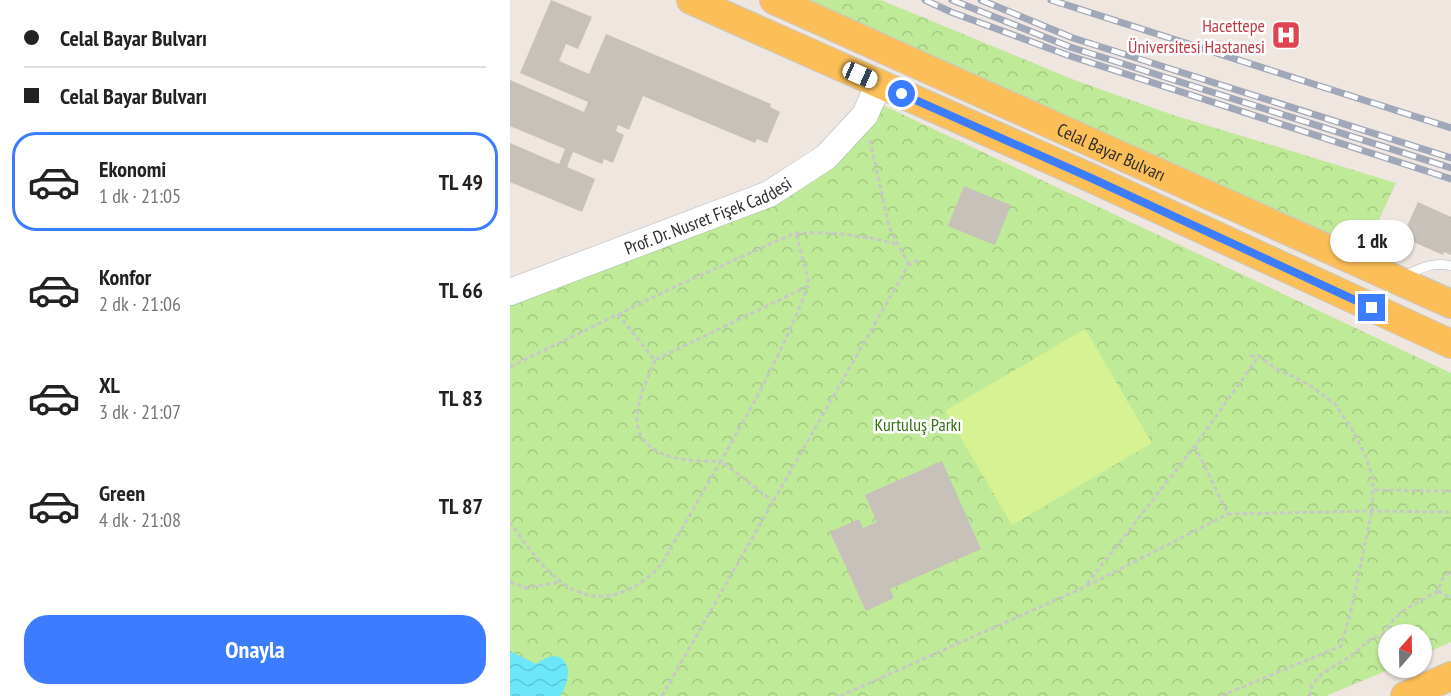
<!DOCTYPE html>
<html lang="tr">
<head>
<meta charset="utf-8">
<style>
	:root { --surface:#fff; --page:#f2f2f2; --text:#222; --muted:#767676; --line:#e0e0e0; --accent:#3c7cff }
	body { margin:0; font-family:"PT Sans Narrow",sans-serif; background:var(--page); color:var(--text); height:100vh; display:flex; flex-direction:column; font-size:22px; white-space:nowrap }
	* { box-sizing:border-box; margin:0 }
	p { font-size:20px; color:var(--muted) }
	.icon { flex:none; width:33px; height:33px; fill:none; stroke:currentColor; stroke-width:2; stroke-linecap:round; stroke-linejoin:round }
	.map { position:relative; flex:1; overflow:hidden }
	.panel { display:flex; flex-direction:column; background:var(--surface); width:510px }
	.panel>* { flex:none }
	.hud { display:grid; align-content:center; height:132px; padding:0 24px; background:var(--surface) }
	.needle { width:39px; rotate:20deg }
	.buttons { position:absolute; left:868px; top:624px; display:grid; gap:12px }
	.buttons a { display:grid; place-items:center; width:54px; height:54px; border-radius:50%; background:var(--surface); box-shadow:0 2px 4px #0004; font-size:30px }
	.end { position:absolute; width:27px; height:27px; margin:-14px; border:8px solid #3c7cff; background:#fff; box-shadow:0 0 0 3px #fff }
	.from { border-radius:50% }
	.bubble { position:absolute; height:42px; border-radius:21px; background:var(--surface); box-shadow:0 2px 4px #0004; font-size:20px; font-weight:600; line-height:42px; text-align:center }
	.car { position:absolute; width:18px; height:36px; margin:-18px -9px; border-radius:8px; box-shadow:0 0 4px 2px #0007; background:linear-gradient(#fff 24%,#345 0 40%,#fff 0 76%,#345 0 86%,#fff 0) }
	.hud b { display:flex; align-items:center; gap:21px; height:57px; font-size:22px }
	.hud b+b { border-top:2px solid var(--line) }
	.hud i { width:15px; height:15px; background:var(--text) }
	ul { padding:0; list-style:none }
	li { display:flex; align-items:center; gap:18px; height:99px; margin:0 12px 9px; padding:0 12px; border:3px solid transparent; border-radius:24px }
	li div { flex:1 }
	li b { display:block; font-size:22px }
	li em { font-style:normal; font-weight:600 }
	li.on { border-color:var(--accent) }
	li>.icon { width:54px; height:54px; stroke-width:1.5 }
	.cta { display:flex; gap:12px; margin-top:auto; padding:12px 24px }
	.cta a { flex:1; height:69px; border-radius:24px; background:var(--accent); color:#fff; font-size:24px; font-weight:600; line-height:69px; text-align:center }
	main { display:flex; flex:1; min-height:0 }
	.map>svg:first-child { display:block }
</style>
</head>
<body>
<main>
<section class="panel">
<div class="hud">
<b><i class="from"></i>Celal Bayar Bulvarı</b>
<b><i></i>Celal Bayar Bulvarı</b>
</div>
<ul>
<li class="on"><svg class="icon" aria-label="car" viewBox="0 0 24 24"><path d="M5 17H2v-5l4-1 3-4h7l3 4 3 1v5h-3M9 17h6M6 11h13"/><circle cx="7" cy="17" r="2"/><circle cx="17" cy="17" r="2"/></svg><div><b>Ekonomi</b><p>1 dk · 21:05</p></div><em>TL 49</em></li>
<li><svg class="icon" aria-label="car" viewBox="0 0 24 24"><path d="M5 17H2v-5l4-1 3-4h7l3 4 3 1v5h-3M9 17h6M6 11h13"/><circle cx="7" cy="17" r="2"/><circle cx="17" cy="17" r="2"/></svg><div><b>Konfor</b><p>2 dk · 21:06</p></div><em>TL 66</em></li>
<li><svg class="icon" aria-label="car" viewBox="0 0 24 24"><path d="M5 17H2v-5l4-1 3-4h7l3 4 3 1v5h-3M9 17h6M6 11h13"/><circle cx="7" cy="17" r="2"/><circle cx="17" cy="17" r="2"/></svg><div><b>XL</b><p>3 dk · 21:07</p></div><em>TL 83</em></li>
<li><svg class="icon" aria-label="car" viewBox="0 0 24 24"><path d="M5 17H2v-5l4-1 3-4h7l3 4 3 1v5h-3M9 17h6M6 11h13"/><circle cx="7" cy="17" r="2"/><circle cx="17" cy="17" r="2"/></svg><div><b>Green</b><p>4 dk · 21:08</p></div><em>TL 87</em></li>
</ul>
<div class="cta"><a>Onayla</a></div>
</section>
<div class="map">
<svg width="941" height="696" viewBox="0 0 941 696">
	<defs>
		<pattern id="forest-crowns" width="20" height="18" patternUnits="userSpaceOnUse" patternTransform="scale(1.5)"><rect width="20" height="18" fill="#bfea97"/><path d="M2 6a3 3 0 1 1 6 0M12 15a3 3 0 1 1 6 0" fill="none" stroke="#a4c982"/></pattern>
		<pattern id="water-waves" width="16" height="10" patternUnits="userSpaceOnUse" patternTransform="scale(1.5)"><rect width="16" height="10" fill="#6be7f9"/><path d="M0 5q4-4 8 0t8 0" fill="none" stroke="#5dc6d6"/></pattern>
	</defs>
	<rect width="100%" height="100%" fill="#efe6df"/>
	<g fill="url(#forest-crowns)">
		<path d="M287 0H371L562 79 663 115 886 183 853 254Z"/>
		<path d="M362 100 941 373V642L912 655V634H879V668H883L816 696H0V292L259 194Z"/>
	</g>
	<path fill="#d7f293" d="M575 329 642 443 502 525 435 411Z"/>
	<path fill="url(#water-waves)" d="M0 651 26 664C55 642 67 671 50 696H0Z"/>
	<g fill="#c8c1ba">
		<path d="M41 0 82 17 68 49 56 44 49 61 79 74 96 34 261 104 260 107 270 112 257 143 247 139 245 143 133 96 119 130 108 125 106 131 114 135 103 163 94 159 92 164 63 152 57 167 85 179 72 212 0 182V143L49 164 55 149 0 126V80L74 112 78 102 10 73Z"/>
		<path d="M454 186 501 205 485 245 438 226Z"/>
		<path d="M908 202 941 217V255L934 252 933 255 892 237Z"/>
		<path d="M432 461 471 549 380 589 384 598 356 611 320 532 349 519 353 528 367 522 355 495Z"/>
	</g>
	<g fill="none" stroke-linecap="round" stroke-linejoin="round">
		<g stroke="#b3b7c1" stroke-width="10">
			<path id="service" d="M892 277C909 269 923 261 941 266"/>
		</g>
		<g stroke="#b3b7c1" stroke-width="27">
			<g id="secondary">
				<path id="s1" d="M0 292 259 194 316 157 355 115 363 97"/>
			</g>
		</g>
		<g stroke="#c8c8c8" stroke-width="30">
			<g id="primary">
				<path d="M181 0 581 178 941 344"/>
				<path id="s2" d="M264 0 941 304"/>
				<path d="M895 696 941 676"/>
			</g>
		</g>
		<g stroke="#c8c8c8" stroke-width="3" stroke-dasharray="4.5 3" stroke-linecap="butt">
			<path d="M360 140 379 227 399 265"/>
			<path d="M108 314 145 360 298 286V279L286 233"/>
			<path d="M145 360C138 378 128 398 127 417 126 460 181 462 211 461 244 404 275 347 298 286"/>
			<path d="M0 367 162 288 285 233H325L361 238 387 244"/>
			<path d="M685 446 718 514 862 511 941 512"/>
			<path d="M864 490 941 491"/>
			<path d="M0 522C26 559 61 612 113 592 128 586 140 577 151 565L211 461 263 501"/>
			<path d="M0 582 16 588 50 582"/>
			<path d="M577 584 685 446 749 356"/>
			<path d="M928 591 941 598"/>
			<path d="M873 635C884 612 907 603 928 591L934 575 941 572"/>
			<path d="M888 668V671"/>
			<path d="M152 696 395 271 399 265 410 259"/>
			<path d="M330 696 575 587 718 514"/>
			<path d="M711 696 831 646 841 611 862 511 863 478 856 457 842 429 825 404 798 384 765 368 749 356H738"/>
			<path d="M800 696 802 685 813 673 841 656 861 639 873 635 879 640"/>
		</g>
		<use href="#service" stroke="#fff" stroke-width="9"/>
		<use href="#secondary" stroke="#fff" stroke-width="26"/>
		<use href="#primary" stroke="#fcbf57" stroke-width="28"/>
		<g stroke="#a0a7b9" stroke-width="7">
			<g id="rail">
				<path d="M415 0 441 12 557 55 941 179"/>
				<path d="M442 0 560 47 941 168"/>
				<path d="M471 0 563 38 941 158"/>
				<path d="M541 0 941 128"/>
			</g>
		</g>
		<use href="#rail" stroke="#fff" stroke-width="4.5" stroke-dasharray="14" stroke-linecap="butt"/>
	</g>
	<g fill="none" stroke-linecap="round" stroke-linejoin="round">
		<path stroke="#3c7cff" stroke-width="8" d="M392 94 581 178 862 308"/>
	</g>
	<defs>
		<g id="hospital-square" transform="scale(1.5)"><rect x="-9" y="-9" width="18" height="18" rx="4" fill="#e0444e" stroke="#fff"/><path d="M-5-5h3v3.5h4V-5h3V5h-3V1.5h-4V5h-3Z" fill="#fff"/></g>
	</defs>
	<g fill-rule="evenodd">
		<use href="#hospital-square" x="776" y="35"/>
	</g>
	<g text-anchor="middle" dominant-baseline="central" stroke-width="5" stroke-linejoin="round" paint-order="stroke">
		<g font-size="18" fill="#be3a42" stroke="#fff" text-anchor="end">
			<text x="755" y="25">Hacettepe<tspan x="755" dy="21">Üniversitesi Hastanesi</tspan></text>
		</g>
		<g font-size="18" fill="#2d2d2d" stroke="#fff">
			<text stroke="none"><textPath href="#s2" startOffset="370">Celal Bayar Bulvarı</textPath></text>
			<text stroke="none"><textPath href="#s1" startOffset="212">Prof. Dr. Nusret Fişek Caddesi</textPath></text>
		</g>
		<g font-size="18" fill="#357215" stroke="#fff">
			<text x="408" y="424">Kurtuluş Parkı</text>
		</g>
	</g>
</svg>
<div class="buttons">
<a><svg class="needle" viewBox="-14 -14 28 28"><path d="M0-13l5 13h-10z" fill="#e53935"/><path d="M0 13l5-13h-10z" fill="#767676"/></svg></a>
</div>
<i class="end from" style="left:392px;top:94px"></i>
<i class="end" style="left:862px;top:308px"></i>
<div class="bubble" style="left:820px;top:220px;width:84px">1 dk</div>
<i class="car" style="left:350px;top:75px;rotate:114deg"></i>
</div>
</main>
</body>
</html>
